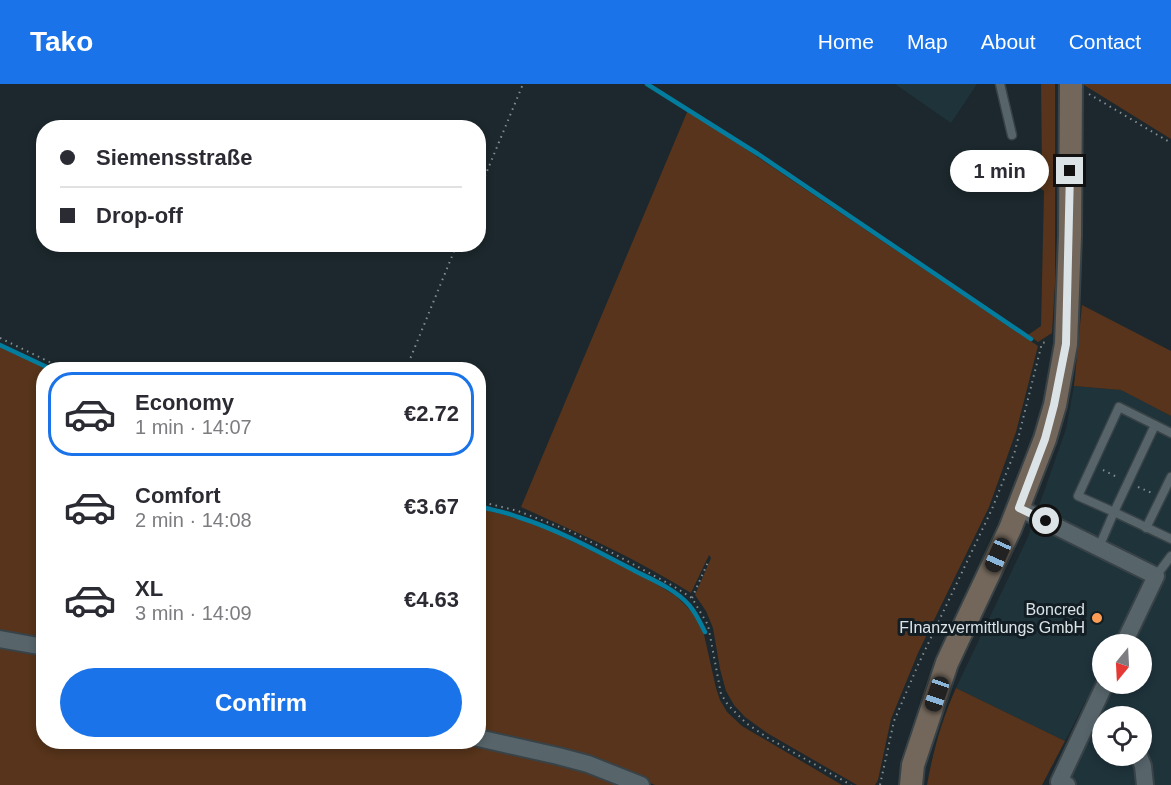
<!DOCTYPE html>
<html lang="en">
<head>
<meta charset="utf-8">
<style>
	:root { --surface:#fff; --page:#f2f2f3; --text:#2b2b33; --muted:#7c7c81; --line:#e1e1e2; --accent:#1a73e8 }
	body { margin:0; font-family:Arial,sans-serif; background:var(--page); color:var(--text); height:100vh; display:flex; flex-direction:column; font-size:22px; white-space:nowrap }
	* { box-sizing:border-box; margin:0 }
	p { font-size:20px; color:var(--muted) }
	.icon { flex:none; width:33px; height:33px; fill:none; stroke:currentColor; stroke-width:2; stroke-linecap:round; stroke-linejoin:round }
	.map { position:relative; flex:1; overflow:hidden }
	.side { position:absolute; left:36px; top:278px; width:450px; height:387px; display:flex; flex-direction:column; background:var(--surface); border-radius:24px; box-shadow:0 3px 9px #0003 }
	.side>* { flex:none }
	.guide { position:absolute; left:36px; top:36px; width:450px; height:132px; border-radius:24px; box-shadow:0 3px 9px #0003; display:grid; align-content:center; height:132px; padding:0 24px; background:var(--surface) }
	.needle { width:39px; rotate:198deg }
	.buttons { position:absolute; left:1092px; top:550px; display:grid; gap:12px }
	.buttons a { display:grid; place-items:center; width:60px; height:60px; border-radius:50%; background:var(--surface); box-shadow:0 3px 9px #0003; font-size:30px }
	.end { position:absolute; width:27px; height:27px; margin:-14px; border:8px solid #dbe3e7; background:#111; box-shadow:0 0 0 3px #111 }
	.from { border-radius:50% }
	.bubble { position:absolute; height:42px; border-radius:21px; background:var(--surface); box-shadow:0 3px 9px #0003; font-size:20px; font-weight:700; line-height:42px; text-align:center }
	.car { position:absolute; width:18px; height:36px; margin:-18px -9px; border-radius:8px; box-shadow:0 0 4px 2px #0007; background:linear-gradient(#222 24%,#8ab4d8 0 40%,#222 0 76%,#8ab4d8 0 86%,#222 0) }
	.guide b { display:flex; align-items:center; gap:21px; height:57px; font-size:22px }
	.guide b+b { border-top:2px solid var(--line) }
	.guide i { width:15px; height:15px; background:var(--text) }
	ul { padding:10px 0 0; list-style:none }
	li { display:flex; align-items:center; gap:18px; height:84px; margin:0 12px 9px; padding:0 12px; border:3px solid transparent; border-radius:24px }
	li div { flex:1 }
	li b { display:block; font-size:22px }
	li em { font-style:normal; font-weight:700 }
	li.selected { border-color:var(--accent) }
	li>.icon { width:54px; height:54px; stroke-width:1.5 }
	.action { display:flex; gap:12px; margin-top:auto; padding:12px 24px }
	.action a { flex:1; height:69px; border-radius:36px; background:var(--accent); color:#fff; font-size:24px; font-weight:700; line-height:69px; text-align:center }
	header { display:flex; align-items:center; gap:36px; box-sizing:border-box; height:84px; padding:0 30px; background:var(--accent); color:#fff }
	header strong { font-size:28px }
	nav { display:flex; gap:33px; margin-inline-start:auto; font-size:21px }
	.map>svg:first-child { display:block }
</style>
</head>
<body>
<header>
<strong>Tako</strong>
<nav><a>Home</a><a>Map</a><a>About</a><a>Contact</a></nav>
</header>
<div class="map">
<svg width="1171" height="701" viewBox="0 0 1171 701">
	<rect width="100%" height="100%" fill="#1c282d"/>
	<g fill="#1f333b" fill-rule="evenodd">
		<path d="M895 0H977L951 39Z"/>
		<path d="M1074 302 1121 306 1171 332V701H1062L1098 621 1086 616 1065 657 956 604 1028 453 1066 345ZM1102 561H1142V600H1102ZM1102 633H1142V672H1102Z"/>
	</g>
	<g fill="#57341b">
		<path d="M1041 0H1055V199L1052 249 1038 258 1028 251 1041 242 1044 107 1020 89H1042Z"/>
		<path d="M1084 0H1171V55L1084 1Z"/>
		<path d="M688 26 1038 262 1016 348 989 423 918 569 891 635 878 696 875 701H857L767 649 745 633 734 621 726 607 720 585 713 544 706 527 695 511 711 474 709 471 691 509C637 475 579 449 521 423Z"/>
		<path d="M1082 221 1171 267V332L1121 306 1074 302Z"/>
		<path d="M0 263 48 285H44L43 559 0 551Z"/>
		<path d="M478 424 517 434 554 448 646 494 676 512 697 533 703 546 716 604 720 616 727 628 742 642 842 701H655L593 677 479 651Z"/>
		<path d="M0 561 43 570 44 657H462L588 686 626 701H0Z"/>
		<path d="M956 604 1065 657 1042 701H927C933 667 942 635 956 604Z"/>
	</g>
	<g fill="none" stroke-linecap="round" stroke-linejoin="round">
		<g stroke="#037c9e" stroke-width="4.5">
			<path d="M647 0 758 70 1031 255"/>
			<path d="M0 261 51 285"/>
			<path d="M478 422C492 426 506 428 518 433 559 446 597 467 635 487 653 496 675 505 689 521 696 529 700 538 705 548"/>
		</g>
		<g stroke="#394347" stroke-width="11">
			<g id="lane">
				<path d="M1000 0 1012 51"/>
				<path d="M1155 341 1114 428 1171 455"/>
				<path d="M1146 444 1171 393"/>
				<path d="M1099 463 1114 428 1078 412 1119 323 1171 349"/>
				<path d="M1156 492 1171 472"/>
			</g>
		</g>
		<g stroke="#394347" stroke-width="20">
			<g id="street">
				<path d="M1019 424 1156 492 1123 561"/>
				<path d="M0 555 44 563"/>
				<path d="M1089 636 1102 644"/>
				<path d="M478 654 558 672 588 680 641 701"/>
				<path d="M1139 672 1143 682 1145 701"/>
				<path d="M1067 701 1059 698 1105 600"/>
			</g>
		</g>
		<g stroke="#394347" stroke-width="26">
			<path id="secondary" d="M911 701 913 681 947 579 968 534 1010 445 1045 355 1055 321 1066 260 1070 152 1071 0"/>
		</g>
		<g stroke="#848e92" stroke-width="2" stroke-dasharray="1.5 4.5" stroke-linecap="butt">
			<path d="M1089 10 1171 59"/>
			<path d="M478 109 523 0"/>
			<path d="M0 254 64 285"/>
			<path d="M406 285 457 160"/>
			<path d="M1103 386 1117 393"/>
			<path d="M1138 403 1152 409"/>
			<path d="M478 417 518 427 570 447 618 472 673 502 692 514 708 541 721 610 728 621 746 639 768 654 851 701"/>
			<path d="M692 514 709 476"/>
			<path d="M880 701 894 637 918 581 992 425 1015 367 1042 259 1047 258"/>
		</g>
		<use href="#lane" stroke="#57656b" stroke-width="8"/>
		<use href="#street" stroke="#57656b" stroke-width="16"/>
		<use href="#secondary" stroke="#73675b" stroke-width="22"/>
	</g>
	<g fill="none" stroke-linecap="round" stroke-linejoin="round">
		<path stroke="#dbe3e7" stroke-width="8" d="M1046 437 1019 424 1045 355 1054 321 1066 260 1070 87"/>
	</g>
	<circle fill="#fd9d55" stroke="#121e23" stroke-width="2" cx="1097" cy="534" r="6"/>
	<g text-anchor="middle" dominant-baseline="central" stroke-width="6" stroke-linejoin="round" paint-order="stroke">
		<g font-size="16" fill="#dbe3e7" stroke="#121e23" text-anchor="end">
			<text x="1085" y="525">Boncred<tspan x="1085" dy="18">FInanzvermittlungs GmbH</tspan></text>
		</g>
	</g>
</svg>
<div class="buttons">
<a><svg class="needle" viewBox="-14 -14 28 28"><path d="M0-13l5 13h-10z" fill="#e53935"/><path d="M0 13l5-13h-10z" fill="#7c7c81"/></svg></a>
<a><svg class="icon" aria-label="locate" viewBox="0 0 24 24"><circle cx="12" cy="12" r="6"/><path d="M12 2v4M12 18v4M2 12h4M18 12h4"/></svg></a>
</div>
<i class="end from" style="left:1046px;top:437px"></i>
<i class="end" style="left:1070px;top:87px"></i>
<div class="bubble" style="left:950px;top:66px;width:99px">1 min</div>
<i class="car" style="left:998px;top:471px;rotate:204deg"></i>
<i class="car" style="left:937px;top:610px;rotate:199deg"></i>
<div class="guide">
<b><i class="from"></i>Siemensstraße</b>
<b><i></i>Drop-off</b>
</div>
<section class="side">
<ul>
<li class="selected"><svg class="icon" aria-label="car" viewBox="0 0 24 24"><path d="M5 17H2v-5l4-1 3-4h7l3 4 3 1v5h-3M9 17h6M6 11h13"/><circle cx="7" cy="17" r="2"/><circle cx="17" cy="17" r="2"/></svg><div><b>Economy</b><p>1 min · 14:07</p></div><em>€2.72</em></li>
<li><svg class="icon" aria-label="car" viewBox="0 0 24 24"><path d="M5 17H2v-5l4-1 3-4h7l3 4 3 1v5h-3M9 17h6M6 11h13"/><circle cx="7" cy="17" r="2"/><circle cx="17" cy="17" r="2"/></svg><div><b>Comfort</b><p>2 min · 14:08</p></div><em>€3.67</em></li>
<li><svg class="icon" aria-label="car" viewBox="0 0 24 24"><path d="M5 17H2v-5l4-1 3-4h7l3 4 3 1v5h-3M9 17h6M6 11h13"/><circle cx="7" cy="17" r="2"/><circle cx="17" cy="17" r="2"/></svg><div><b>XL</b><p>3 min · 14:09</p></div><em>€4.63</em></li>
</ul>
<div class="action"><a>Confirm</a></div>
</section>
</div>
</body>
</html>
